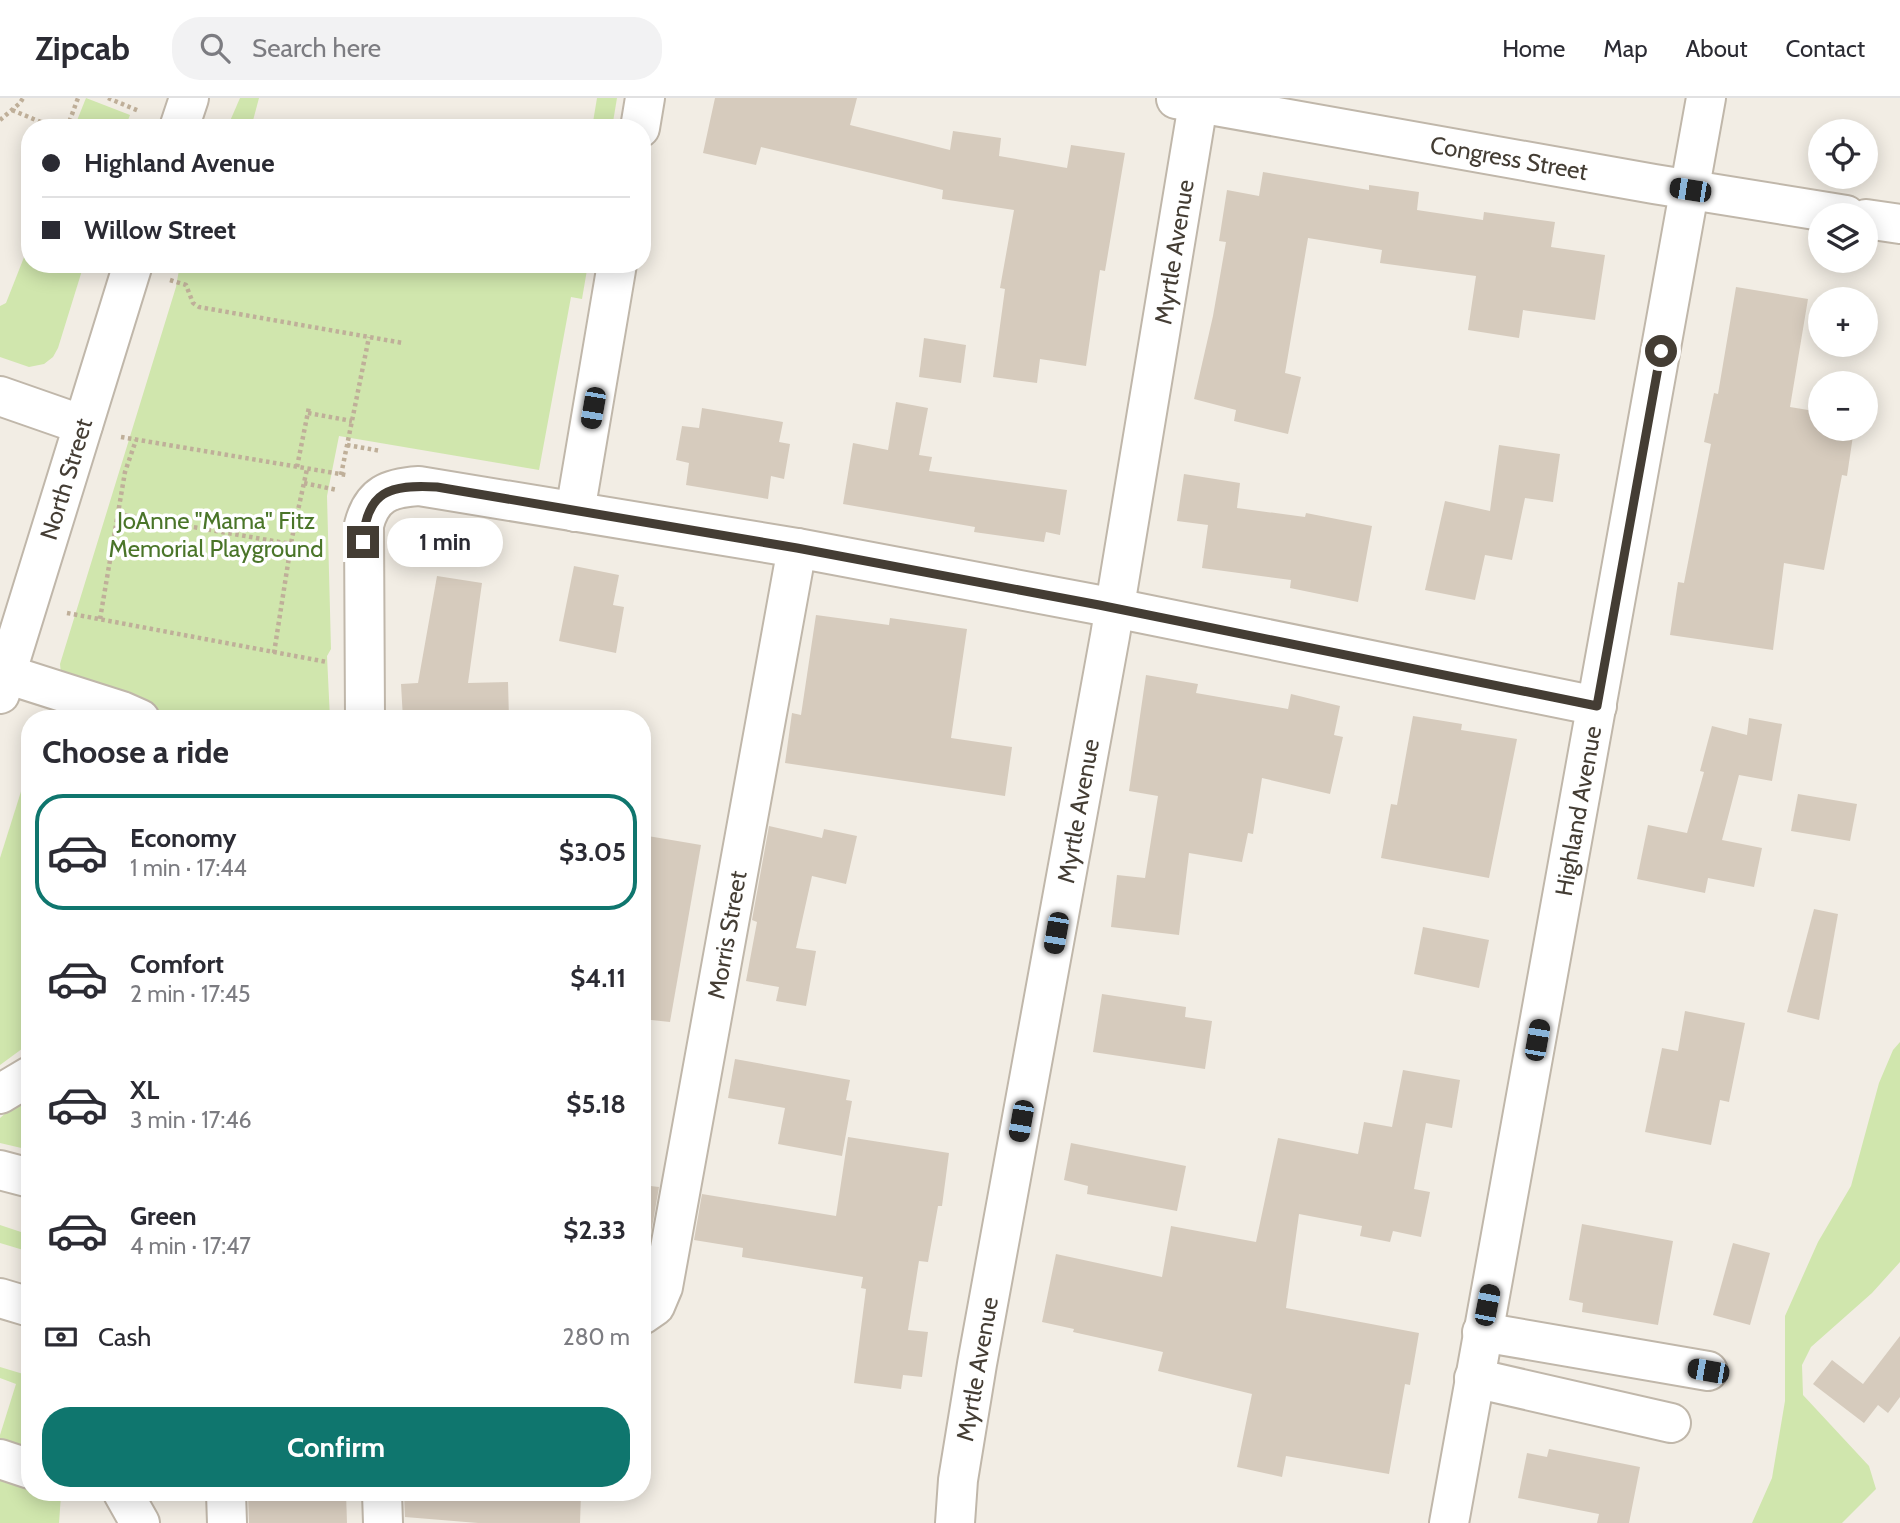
<!DOCTYPE html>
<html lang="en">
<head>
<meta charset="utf-8">
<style>
	:root { --surface:#fff; --page:#f2f2f3; --text:#2b2b33; --muted:#7c7c81; --line:#e1e1e2; --accent:#0f766e }
	body { margin:0; font-family:Cabin,sans-serif; background:var(--page); color:var(--text); height:100vh; display:flex; flex-direction:column; font-size:26px; white-space:nowrap }
	* { box-sizing:border-box; margin:0 }
	p { font-size:23px; color:var(--muted) }
	.icon { flex:none; width:38px; height:38px; fill:none; stroke:currentColor; stroke-width:2; stroke-linecap:round; stroke-linejoin:round }
	.map { position:relative; flex:1; overflow:hidden }
	.side { position:absolute; left:21px; top:612px; width:630px; height:791px; display:flex; flex-direction:column; background:var(--surface); border-radius:28px; box-shadow:0 4px 18px #0003 }
	.side>* { flex:none }
	.guide { position:absolute; left:21px; top:21px; width:630px; height:154px; border-radius:28px; box-shadow:0 4px 18px #0003; display:grid; align-content:center; height:154px; padding:0 21px; background:var(--surface) }
	.controls { position:absolute; left:1808px; top:21px; display:grid; gap:14px }
	.controls a { display:grid; place-items:center; width:70px; height:70px; border-radius:50%; background:var(--surface); box-shadow:0 4px 18px #0003; font-size:35px }
	.end { position:absolute; width:32px; height:32px; margin:-16px; border:9px solid #443d34; background:#fff; box-shadow:0 0 0 4px #fff }
	.from { border-radius:50% }
	.bubble { position:absolute; height:49px; border-radius:24px; background:var(--surface); box-shadow:0 4px 18px #0003; font-size:23px; font-weight:700; line-height:49px; text-align:center }
	.car { position:absolute; width:21px; height:42px; margin:-21px -10px; border-radius:9px; box-shadow:0 0 5px 2px #0007; background:linear-gradient(#222 24%,#8ab4d8 0 40%,#222 0 76%,#8ab4d8 0 86%,#222 0) }
	.guide b { display:flex; align-items:center; gap:24px; height:66px; font-size:26px }
	.guide b+b { border-top:2px solid var(--line) }
	.guide i { width:18px; height:18px; background:var(--text) }
	ul { padding:0; list-style:none }
	li { display:flex; align-items:center; gap:21px; height:116px; margin:0 14px 10px; padding:0 7px; border:4px solid transparent; border-radius:28px }
	li div { flex:1 }
	li b { display:block; font-size:26px }
	li em { font-style:normal; font-weight:700 }
	li.on { border-color:var(--accent) }
	li>.icon { width:63px; height:63px; stroke-width:1.5 }
	h2 { padding:0 21px; font-size:32px; line-height:84px }
	.pay { display:flex; align-items:center; gap:18px; height:77px; padding:0 21px; font-size:26px }
	.pay p { margin-inline-start:auto }
	.action { display:flex; gap:14px; margin-top:auto; padding:14px 21px }
	.action a { flex:1; height:80px; border-radius:28px; background:var(--accent); color:#fff; font-size:28px; font-weight:700; line-height:80px; text-align:center }
	header { display:flex; align-items:center; gap:42px; box-sizing:border-box; height:98px; padding:0 35px; background:var(--surface); border-bottom:2px solid var(--line) }
	header strong { font-size:33px }
	nav { display:flex; gap:38px; margin-inline-start:auto; font-size:24px }
	.search { width:490px; height:63px; background:var(--page); display:flex; align-items:center; gap:18px; box-sizing:border-box; padding:0 24px; border-radius:28px; color:var(--muted); font-size:26px }
	.map>svg:first-child { display:block }
</style>
</head>
<body>
<header>
<strong>Zipcab</strong>
<div class="search"><svg class="icon" aria-label="search" viewBox="0 0 24 24"><circle cx="10" cy="10" r="6"/><path d="M15 15l6 6"/></svg>Search here</div>
<nav><a>Home</a><a>Map</a><a>About</a><a>Contact</a></nav>
</header>
<div class="map">
<svg width="1900" height="1425" viewBox="0 0 1900 1425">
	<rect width="100%" height="100%" fill="#f2ede4"/>
	<g fill="#d0e6ad">
		<path d="M86 0 130 17 125 30H74Z"/>
		<path d="M240 0H259L251 30H227Z"/>
		<path d="M597 0H617L612 30H592Z"/>
		<path d="M30 144V166H84L58 250 53 259 44 266 29 269 0 259V208L6 205Z"/>
		<path d="M180 166H588L582 201 571 199 539 372 339 338 327 398 331 551 327 558 330 621H165L139 599 61 576 60 566 176 189Z"/>
		<path d="M30 665V945L0 967V760Z"/>
		<path d="M1900 944V1164L1872 1195 1811 1249 1802 1267 1803 1297 1869 1368 1876 1391 1842 1425H1752L1772 1380 1785 1303V1218L1818 1144 1851 1088 1879 985 1893 952Z"/>
		<path d="M30 998V1052L0 1045V1020L15 1007Z"/>
		<path d="M0 1127 30 1137V1154L0 1145Z"/>
		<path d="M0 1269 30 1278V1358L0 1349V1337L16 1286 0 1280Z"/>
		<path d="M0 1381 30 1389V1395H52L61 1397 59 1425H0Z"/>
	</g>
	<g fill="#d6cbbd">
		<path d="M715 0H857L850 27 950 52 953 33 1001 40 999 58 1067 70 1071 47 1125 55 1105 173 1100 172 1086 268 1040 261 1037 285 993 279 1005 191 1000 190 1014 112 942 101 943 92 761 49 756 67 703 55Z"/>
		<path d="M1263 74 1369 92V87L1419 94 1417 112 1483 122 1484 114 1555 124 1551 149 1605 157 1595 222 1523 212 1519 240 1468 232 1476 178 1380 165 1382 152 1308 140 1285 275 1301 279 1288 336 1234 323 1236 312 1194 301 1213 218 1226 144 1219 143 1227 92 1259 98Z"/>
		<path d="M1736 189 1808 201 1790 309 1820 314V331H1854L1847 378 1842 377 1824 472 1784 465 1773 552 1670 537 1678 484 1684 485 1711 346 1704 344 1714 295 1718 296Z"/>
		<path d="M924 240 966 247 961 285 919 279Z"/>
		<path d="M896 304 928 310 919 357 932 359 929 373 1067 392 1060 437 1046 434 1044 444 974 434 975 429 843 406 853 345 888 352Z"/>
		<path d="M702 310 783 324 779 344 790 346 784 381 771 378 768 401 686 387 689 365 676 362 682 328 699 330Z"/>
		<path d="M1499 347 1560 356 1553 404 1525 400 1512 462 1485 457 1475 502 1425 492 1445 403 1490 413Z"/>
		<path d="M1184 376 1240 385 1237 410 1305 419 1306 415 1372 428 1358 504 1290 490 1291 482 1202 470 1208 427 1177 423Z"/>
		<path d="M574 468 619 477 613 507 624 509 616 555 559 543Z"/>
		<path d="M437 478 482 485 468 585 508 584 509 621H403L401 586 418 585Z"/>
		<path d="M816 517 889 527 890 520 967 531 951 640 1012 649 1005 698 785 665 792 615 801 617Z"/>
		<path d="M1146 577 1198 586 1196 595 1288 611 1291 596 1340 608 1334 637 1343 639 1330 696 1262 680 1253 736 1248 735 1242 764 1189 755 1179 837 1111 829 1117 777 1145 780 1158 698 1129 693Z"/>
		<path d="M1413 618 1462 626 1461 632 1517 641 1489 780 1381 760 1391 706 1397 707Z"/>
		<path d="M1749 620 1782 626 1772 683 1739 677 1722 742 1762 750 1754 789 1708 780 1705 795 1637 781 1648 727 1687 735 1704 674 1700 673 1712 628 1747 637Z"/>
		<path d="M1798 696 1857 706 1850 743 1791 733Z"/>
		<path d="M769 728 822 740 824 731 857 738 846 786 812 778 796 850 816 853 806 908 776 903 779 889 746 883 757 824 752 822Z"/>
		<path d="M642 737 701 747 670 924 642 921Z"/>
		<path d="M1814 811 1838 816 1819 922 1787 914Z"/>
		<path d="M1423 829 1489 842 1479 890 1414 876Z"/>
		<path d="M1102 896 1186 909 1185 919 1212 923 1205 971 1093 954Z"/>
		<path d="M1685 913 1745 925 1729 1004 1720 1002 1711 1047 1645 1034 1662 950 1678 953Z"/>
		<path d="M735 961 850 982 846 1002 852 1003 842 1058 778 1046 785 1010 728 1000Z"/>
		<path d="M1403 972 1460 982 1452 1030 1426 1025 1414 1091 1430 1094 1421 1139 1393 1133 1390 1144 1360 1138 1362 1128 1299 1116 1286 1210 1419 1235 1410 1287 1405 1286 1389 1376 1286 1358 1282 1379 1237 1369 1252 1296 1158 1273 1163 1254 1073 1234 1074 1231 1042 1224 1056 1156 1162 1179 1171 1128 1256 1144 1278 1040 1358 1056 1364 1024 1392 1029Z"/>
		<path d="M848 1039 949 1055 942 1108H938L928 1164 919 1163 908 1232 928 1234 922 1279 903 1277 901 1291 854 1285 866 1191 861 1190 863 1179 742 1159 743 1150 694 1142 702 1096 836 1118Z"/>
		<path d="M1071 1045 1186 1068 1177 1113 1087 1096 1088 1088 1064 1082Z"/>
		<path d="M642 1087 659 1089 651 1135 642 1133Z"/>
		<path d="M1582 1126 1673 1143 1658 1227 1582 1214 1583 1205 1569 1202Z"/>
		<path d="M1733 1145 1770 1155 1750 1227 1713 1217Z"/>
		<path d="M1900 1238V1299L1888 1315 1878 1307 1864 1325 1813 1286 1832 1262 1863 1286Z"/>
		<path d="M1549 1351 1640 1369 1629 1425H1597L1599 1416 1518 1400 1527 1355 1547 1359Z"/>
		<path d="M248 1395H346L347 1425H249Z"/>
		<path d="M404 1395H581L580 1425H478L405 1419Z"/>
	</g>
	<g fill="none" stroke-linecap="round" stroke-linejoin="round">
		<g stroke="#c0b7aa" stroke-width="42">
			<g id="minor">
				<path d="M1176 1 1654 86 1846 117"/>
				<path d="M179 30 189 0"/>
				<path d="M640 30 645 0"/>
				<path d="M1866 121 1900 126"/>
				<path d="M0 298 83 327"/>
				<path d="M575 414 617 166"/>
				<path d="M6 576 122 613 140 621"/>
				<path d="M0 596 133 166"/>
				<path d="M365 621 364 427C372 396 389 390 419 388L797 450 1115 510 1597 608"/>
				<path d="M0 996 30 978"/>
				<path d="M0 1072 30 1080"/>
				<path d="M0 1200 30 1209"/>
				<path d="M642 1217 655 1208 663 1189 797 450"/>
				<path d="M1482 1234 1708 1273"/>
				<path d="M1474 1280 1671 1325"/>
				<path d="M0 1361 30 1371"/>
				<path d="M123 1395 140 1425"/>
				<path d="M226 1395 227 1425"/>
				<path d="M382 1395 383 1425"/>
				<path d="M955 1425 958 1382 977 1266 1110 538 1199 0"/>
				<path d="M1449 1425 1706 0"/>
			</g>
		</g>
		<g stroke="#bfaf99" stroke-width="4.5" stroke-dasharray="3.5 3.5" stroke-linecap="butt">
			<path d="M108 0 139 13"/>
			<path d="M12 12 55 30"/>
			<path d="M0 22 20 5 23 0"/>
			<path d="M67 30 78 0"/>
			<path d="M170 182 186 187 193 205 199 209 403 245"/>
			<path d="M308 315 352 323"/>
			<path d="M121 339 346 377"/>
			<path d="M347 347 381 353"/>
			<path d="M297 369 309 309"/>
			<path d="M341 377 369 239"/>
			<path d="M304 385 337 392"/>
			<path d="M118 416 291 446"/>
			<path d="M67 515 327 564"/>
			<path d="M100 521 125 374 136 342"/>
			<path d="M274 555 292 440 307 371"/>
		</g>
		<use href="#minor" stroke="#fff" stroke-width="38"/>
	</g>
	<g fill="none" stroke-linecap="round" stroke-linejoin="round">
		<path stroke="#443d34" stroke-width="9" d="M363 444C366 393 390 386 437 389L797 450 1099 507 1597 608 1661 253"/>
	</g>
	<g text-anchor="middle" dominant-baseline="central" stroke-width="7" stroke-linejoin="round" paint-order="stroke">
		<g font-size="24" fill="#443d34" stroke="#fff">
			<text transform="translate(1509 60) rotate(10)">Congress Street</text>
			<text transform="translate(1174 154) rotate(-81)">Myrtle Avenue</text>
			<text transform="translate(66 381) rotate(-73)">North Street</text>
			<text transform="translate(1078 713) rotate(-80)">Myrtle Avenue</text>
			<text transform="translate(1578 713) rotate(-80)">Highland Avenue</text>
			<text transform="translate(727 837) rotate(-80)">Morris Street</text>
			<text transform="translate(977 1271) rotate(-80)">Myrtle Avenue</text>
		</g>
		<g font-size="24" fill="#4a7529" stroke="#fff">
			<text x="216" y="422">JoAnne "Mama" Fitz<tspan x="216" dy="28">Memorial Playground</tspan></text>
		</g>
	</g>
</svg>
<div class="controls">
<a><svg class="icon" aria-label="locate" viewBox="0 0 24 24"><circle cx="12" cy="12" r="6"/><path d="M12 2v4M12 18v4M2 12h4M18 12h4"/></svg></a>
<a><svg class="icon" aria-label="layers" viewBox="0 0 24 24"><path d="M12 4l9 5-9 5-9-5zM3 14l9 5 9-5"/></svg></a>
<a>+</a>
<a>−</a>
</div>
<i class="end from" style="left:1661px;top:253px"></i>
<i class="end" style="left:363px;top:444px"></i>
<div class="bubble" style="left:387px;top:420px;width:116px">1 min</div>
<i class="car" style="left:1690px;top:92px;rotate:279deg"></i>
<i class="car" style="left:593px;top:310px;rotate:190deg"></i>
<i class="car" style="left:1056px;top:835px;rotate:190deg"></i>
<i class="car" style="left:1537px;top:942px;rotate:10deg"></i>
<i class="car" style="left:1021px;top:1023px;rotate:190deg"></i>
<i class="car" style="left:1487px;top:1207px;rotate:11deg"></i>
<i class="car" style="left:1708px;top:1273px;rotate:280deg"></i>
<div class="guide">
<b><i class="from"></i>Highland Avenue</b>
<b><i></i>Willow Street</b>
</div>
<section class="side">
<h2>Choose a ride</h2>
<ul>
<li class="on"><svg class="icon" aria-label="car" viewBox="0 0 24 24"><path d="M5 17H2v-5l4-1 3-4h7l3 4 3 1v5h-3M9 17h6M6 11h13"/><circle cx="7" cy="17" r="2"/><circle cx="17" cy="17" r="2"/></svg><div><b>Economy</b><p>1 min · 17:44</p></div><em>$3.05</em></li>
<li><svg class="icon" aria-label="car" viewBox="0 0 24 24"><path d="M5 17H2v-5l4-1 3-4h7l3 4 3 1v5h-3M9 17h6M6 11h13"/><circle cx="7" cy="17" r="2"/><circle cx="17" cy="17" r="2"/></svg><div><b>Comfort</b><p>2 min · 17:45</p></div><em>$4.11</em></li>
<li><svg class="icon" aria-label="car" viewBox="0 0 24 24"><path d="M5 17H2v-5l4-1 3-4h7l3 4 3 1v5h-3M9 17h6M6 11h13"/><circle cx="7" cy="17" r="2"/><circle cx="17" cy="17" r="2"/></svg><div><b>XL</b><p>3 min · 17:46</p></div><em>$5.18</em></li>
<li><svg class="icon" aria-label="car" viewBox="0 0 24 24"><path d="M5 17H2v-5l4-1 3-4h7l3 4 3 1v5h-3M9 17h6M6 11h13"/><circle cx="7" cy="17" r="2"/><circle cx="17" cy="17" r="2"/></svg><div><b>Green</b><p>4 min · 17:47</p></div><em>$2.33</em></li>
</ul>
<div class="pay"><svg class="icon" aria-label="cash" viewBox="0 0 24 24"><path d="M3 7h18v10H3z"/><circle cx="12" cy="12" r="2"/></svg>Cash<p>280 m</p></div>
<div class="action"><a>Confirm</a></div>
</section>
</div>
</body>
</html>
